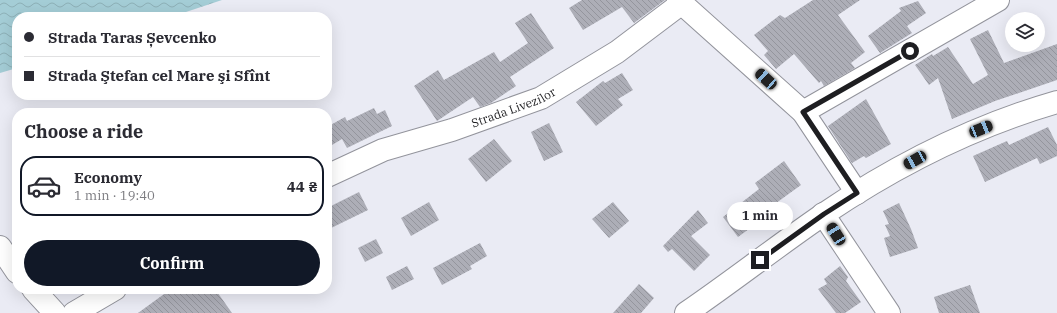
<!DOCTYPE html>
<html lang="en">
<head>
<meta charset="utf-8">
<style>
	:root { --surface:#fff; --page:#f7f7f7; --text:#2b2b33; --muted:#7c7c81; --line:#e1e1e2; --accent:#111827 }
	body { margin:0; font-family:"IBM Plex Serif",serif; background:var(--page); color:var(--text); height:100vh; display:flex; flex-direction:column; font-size:15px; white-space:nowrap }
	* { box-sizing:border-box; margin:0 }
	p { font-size:13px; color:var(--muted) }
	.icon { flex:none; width:22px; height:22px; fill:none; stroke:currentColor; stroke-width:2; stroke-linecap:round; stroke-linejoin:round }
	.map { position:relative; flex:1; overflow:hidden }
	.side { position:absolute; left:12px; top:108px; width:320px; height:186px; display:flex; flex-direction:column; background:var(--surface); border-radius:16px; box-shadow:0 4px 16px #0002 }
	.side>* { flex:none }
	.hud { position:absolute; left:12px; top:12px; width:320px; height:88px; border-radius:16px; box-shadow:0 4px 16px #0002; display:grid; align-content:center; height:88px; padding:0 12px; background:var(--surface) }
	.buttons { position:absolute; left:1005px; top:12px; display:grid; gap:8px }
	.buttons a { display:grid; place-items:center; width:40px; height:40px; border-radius:50%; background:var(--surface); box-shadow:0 4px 16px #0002; font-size:20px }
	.end { position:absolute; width:18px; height:18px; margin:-9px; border:5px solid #1e1e21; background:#fff; box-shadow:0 0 0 2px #fff }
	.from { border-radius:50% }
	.bubble { position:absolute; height:28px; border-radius:14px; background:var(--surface); box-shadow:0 4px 16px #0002; font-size:13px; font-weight:700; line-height:28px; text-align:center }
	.car { position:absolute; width:12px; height:24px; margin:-12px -6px; border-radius:5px; box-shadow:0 0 3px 1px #0007; background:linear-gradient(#222 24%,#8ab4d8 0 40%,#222 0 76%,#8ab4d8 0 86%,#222 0) }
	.hud b { display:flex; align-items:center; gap:14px; height:38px; font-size:15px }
	.hud b+b { border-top:1px solid var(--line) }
	.hud i { width:10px; height:10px; background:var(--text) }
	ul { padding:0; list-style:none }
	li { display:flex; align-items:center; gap:12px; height:60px; margin:0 8px 6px; padding:0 4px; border:2px solid transparent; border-radius:16px }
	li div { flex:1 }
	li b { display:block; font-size:15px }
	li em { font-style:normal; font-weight:700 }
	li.active { border-color:var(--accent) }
	li>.icon { width:36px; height:36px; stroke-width:1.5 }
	h2 { padding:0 12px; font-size:18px; line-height:48px }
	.button { display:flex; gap:8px; margin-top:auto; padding:8px 12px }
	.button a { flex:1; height:46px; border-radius:24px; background:var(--accent); color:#fff; font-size:16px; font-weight:700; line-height:46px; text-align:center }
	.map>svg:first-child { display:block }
</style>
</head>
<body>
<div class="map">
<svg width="1057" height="313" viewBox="0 0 1057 313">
	<defs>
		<pattern id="water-waves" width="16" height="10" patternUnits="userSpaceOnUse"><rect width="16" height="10" fill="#a4cdd6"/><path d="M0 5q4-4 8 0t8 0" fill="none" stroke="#8db0b7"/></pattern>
		<pattern id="building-back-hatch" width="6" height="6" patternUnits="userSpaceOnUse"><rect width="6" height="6" fill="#adaeb7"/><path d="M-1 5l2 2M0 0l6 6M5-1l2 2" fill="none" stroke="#94959d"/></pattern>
	</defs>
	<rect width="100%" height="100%" fill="#eaebf4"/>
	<path fill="url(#water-waves)" d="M0 0H222L171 17H17V68L0 73Z"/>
	<g fill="url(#building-back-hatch)">
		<path d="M582 0H665L634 23 622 7 583 30 569 8Z"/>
		<path d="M813 0H860L838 15 865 52 851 63 855 68 824 86 821 81 819 83 794 54 776 69 764 55 768 51 754 35 780 15 785 18Z"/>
		<path d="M918 1 926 13 907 26 912 33 880 53 868 36 901 11 899 8Z"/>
		<path d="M531 13 554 48 510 77 516 86 491 103 480 107 473 97 437 121 414 86 438 70 444 80 494 52 500 62 528 43 515 23Z"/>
		<path d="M988 30 1004 63 1057 44V80L995 101 952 119 938 78 929 85 915 65 932 54 933 56 948 47 973 84 988 75 970 39Z"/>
		<path d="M622 73 633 90 618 99 623 105 596 126 576 102 603 81 605 83Z"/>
		<path d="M866 99 891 144 866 158 864 156 852 163 828 126Z"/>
		<path d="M374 108 377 114 385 110 392 126 347 148 342 139 327 148V127L345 117 347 121Z"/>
		<path d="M549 123 563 152 544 161 531 132Z"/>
		<path d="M1048 127 1057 145V156L1040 164 1037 158 985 182 973 156 1007 141 1009 145Z"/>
		<path d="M494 139 512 161 486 182 468 159Z"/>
		<path d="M784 161 801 185 750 222 753 226 738 237 723 217 759 189 755 183Z"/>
		<path d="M359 192 368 210 327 230V208Z"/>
		<path d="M429 202 439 220 411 236 401 218Z"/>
		<path d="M613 202 629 221 609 238 592 219Z"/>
		<path d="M899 203 911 229 918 248 890 257 884 238 890 236 885 225 889 224 883 211Z"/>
		<path d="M698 210 708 223 691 236 710 255 694 271 672 249 668 252 663 246Z"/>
		<path d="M376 239 383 253 365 262 358 248Z"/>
		<path d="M480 243 487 256 470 266 472 269 442 285 433 268Z"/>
		<path d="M407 266 414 279 392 290 386 277Z"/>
		<path d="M840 266 848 277 846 281 861 302 845 313H836L818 289 827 284 824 279Z"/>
		<path d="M639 284 654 298 641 313H613Z"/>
		<path d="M970 285 980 313H939L934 297Z"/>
		<path d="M171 289H215L232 313H138Z"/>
	</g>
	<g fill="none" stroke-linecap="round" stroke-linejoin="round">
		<g stroke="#93949c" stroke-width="24">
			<g id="minor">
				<path d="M678 0 803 112 857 193"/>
				<path d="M803 112 998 0"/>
				<path id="s1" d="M327 176 383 150 452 130 541 98 617 52 682 3"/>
				<path d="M823 214 889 313"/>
				<path d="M0 247 17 272"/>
				<path d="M33 289 55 313"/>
				<path d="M74 313 115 289"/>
			</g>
		</g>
		<g stroke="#93949c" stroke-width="24">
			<path id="major" d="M686 313C733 281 777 246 824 214 895 166 974 126 1057 102"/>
		</g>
		<use href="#minor" stroke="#fff" stroke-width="22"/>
		<use href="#major" stroke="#fff" stroke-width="22"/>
	</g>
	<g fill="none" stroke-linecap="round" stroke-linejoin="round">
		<path stroke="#1e1e21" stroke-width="5" d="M760 260 824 214 857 193 803 112 910 51"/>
	</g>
	<g text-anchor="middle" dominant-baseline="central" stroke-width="3" stroke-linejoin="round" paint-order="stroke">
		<g font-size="12" fill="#1e1e21" stroke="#f8f8fe">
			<text stroke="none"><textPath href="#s1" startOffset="199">Strada Livezilor</textPath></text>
		</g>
	</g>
</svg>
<div class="buttons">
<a><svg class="icon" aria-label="layers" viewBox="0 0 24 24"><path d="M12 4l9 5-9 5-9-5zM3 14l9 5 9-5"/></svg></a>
</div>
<i class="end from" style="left:910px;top:51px"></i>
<i class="end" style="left:760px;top:260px"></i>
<div class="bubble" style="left:727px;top:202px;width:66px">1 min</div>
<i class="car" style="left:766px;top:79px;rotate:312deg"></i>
<i class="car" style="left:981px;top:129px;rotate:68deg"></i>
<i class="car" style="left:915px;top:160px;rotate:241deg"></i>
<i class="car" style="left:836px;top:234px;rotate:328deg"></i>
<div class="hud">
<b><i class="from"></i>Strada Taras Șevcenko</b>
<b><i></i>Strada Ştefan cel Mare şi Sfînt</b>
</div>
<section class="side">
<h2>Choose a ride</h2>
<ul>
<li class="active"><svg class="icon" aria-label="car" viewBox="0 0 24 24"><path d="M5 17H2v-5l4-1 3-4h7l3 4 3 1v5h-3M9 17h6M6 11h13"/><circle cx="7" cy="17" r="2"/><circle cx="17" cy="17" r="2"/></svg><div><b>Economy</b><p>1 min · 19:40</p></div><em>44 ₴</em></li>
</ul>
<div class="button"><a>Confirm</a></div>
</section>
</div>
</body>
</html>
